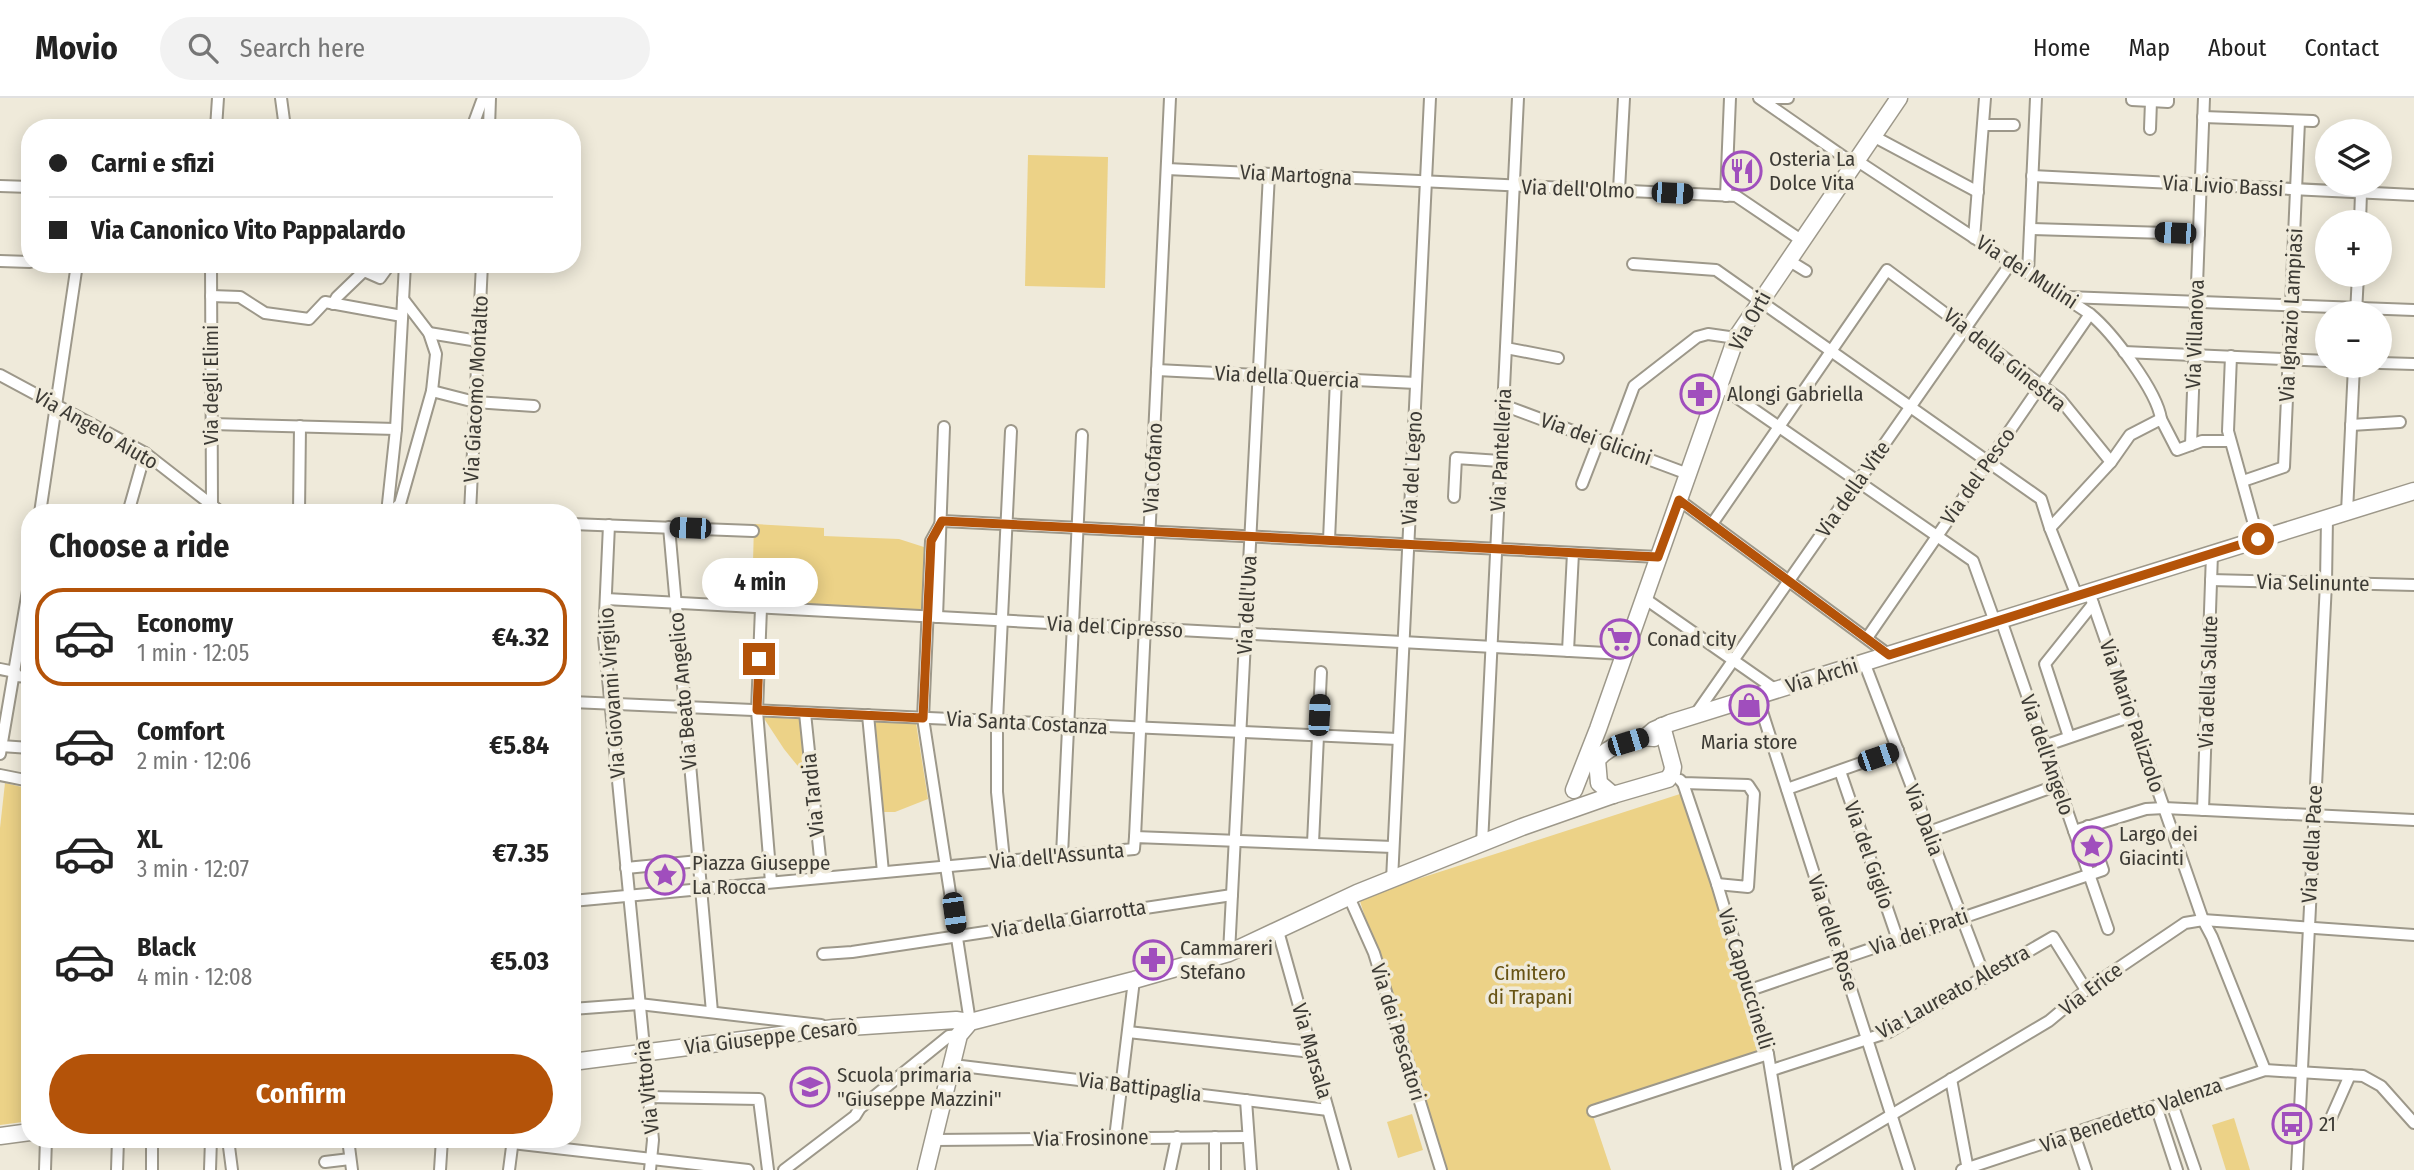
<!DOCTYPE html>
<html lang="en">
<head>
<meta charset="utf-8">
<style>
	:root { --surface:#fff; --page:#f2f2f2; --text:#222; --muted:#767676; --line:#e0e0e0; --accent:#b45309 }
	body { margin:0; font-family:"Fira Sans Condensed",sans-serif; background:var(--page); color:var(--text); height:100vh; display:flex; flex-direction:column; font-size:26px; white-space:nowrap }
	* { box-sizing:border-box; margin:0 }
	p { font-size:23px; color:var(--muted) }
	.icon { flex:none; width:38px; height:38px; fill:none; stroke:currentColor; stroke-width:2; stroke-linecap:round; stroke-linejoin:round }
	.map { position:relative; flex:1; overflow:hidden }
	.details { position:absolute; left:21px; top:406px; width:560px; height:644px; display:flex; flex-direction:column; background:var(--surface); border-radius:28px; box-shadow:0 4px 18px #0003 }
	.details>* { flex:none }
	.banner { position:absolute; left:21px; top:21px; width:560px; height:154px; border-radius:28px; box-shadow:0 4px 18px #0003; display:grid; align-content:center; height:154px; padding:0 28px; background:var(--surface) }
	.buttons { position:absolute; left:2315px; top:21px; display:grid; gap:14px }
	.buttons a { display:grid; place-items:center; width:77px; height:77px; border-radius:50%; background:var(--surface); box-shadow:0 4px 18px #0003; font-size:35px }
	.end { position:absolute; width:32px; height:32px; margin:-16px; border:9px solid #b45309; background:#fff; box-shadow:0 0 0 4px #fff }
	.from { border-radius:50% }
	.bubble { position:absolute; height:49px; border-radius:24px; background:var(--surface); box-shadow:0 4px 18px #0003; font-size:23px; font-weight:700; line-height:49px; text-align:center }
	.car { position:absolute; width:21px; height:42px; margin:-21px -10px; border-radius:9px; box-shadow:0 0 5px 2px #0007; background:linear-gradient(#222 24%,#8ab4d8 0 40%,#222 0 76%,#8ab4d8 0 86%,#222 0) }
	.banner b { display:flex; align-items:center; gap:24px; height:66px; font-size:26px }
	.banner b+b { border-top:2px solid var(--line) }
	.banner i { width:18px; height:18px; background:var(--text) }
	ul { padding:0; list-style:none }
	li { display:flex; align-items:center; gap:21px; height:98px; margin:0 14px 10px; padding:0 14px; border:4px solid transparent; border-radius:28px }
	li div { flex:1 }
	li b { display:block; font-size:26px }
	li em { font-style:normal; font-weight:700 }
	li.selected { border-color:var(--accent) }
	li>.icon { width:63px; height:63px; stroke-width:1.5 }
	h2 { padding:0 28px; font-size:32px; line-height:84px }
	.cta { display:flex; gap:14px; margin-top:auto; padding:14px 28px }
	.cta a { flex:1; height:80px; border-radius:42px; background:var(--accent); color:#fff; font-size:28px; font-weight:700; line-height:80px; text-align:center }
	header { display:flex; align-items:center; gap:42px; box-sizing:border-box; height:98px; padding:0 35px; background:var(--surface); border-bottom:2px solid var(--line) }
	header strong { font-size:33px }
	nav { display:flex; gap:38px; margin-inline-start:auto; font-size:24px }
	.search { width:490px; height:63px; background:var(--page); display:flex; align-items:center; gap:18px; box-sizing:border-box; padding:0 24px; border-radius:38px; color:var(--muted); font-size:26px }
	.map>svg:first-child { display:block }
</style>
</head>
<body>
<header>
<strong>Movio</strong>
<div class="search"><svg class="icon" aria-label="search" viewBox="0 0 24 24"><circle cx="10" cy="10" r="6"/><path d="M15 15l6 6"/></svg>Search here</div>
<nav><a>Home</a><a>Map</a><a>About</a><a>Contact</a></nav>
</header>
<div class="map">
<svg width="2414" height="1072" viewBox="0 0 2414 1072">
	<rect width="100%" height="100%" fill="#efeada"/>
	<g fill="#ecd287">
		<path d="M1028 57 1108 59 1105 190 1025 188Z"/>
		<path d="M754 426 824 430V438L899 441 927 450 922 512 752 503Z"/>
		<path d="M763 619 800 621 805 677 784 651Z"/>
		<path d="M874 624 916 625 928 701 895 714H882Z"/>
		<path d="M5 685 30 691V1023L0 1027V730Z"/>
		<path d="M1683 695 1764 954 1590 1009 1611 1072H1445L1359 800Z"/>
		<path d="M1412 1016 1423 1052 1398 1060 1387 1024Z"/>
		<path d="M2234 1020 2250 1072H2226L2212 1027Z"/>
	</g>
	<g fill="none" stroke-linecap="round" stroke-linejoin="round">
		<g stroke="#9d988a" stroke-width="14">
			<g id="street">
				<path d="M281 0 285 30"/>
				<path d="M1759 0 1854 66"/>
				<path d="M1772 0H1788"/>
				<path d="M2132 0V2L2151 3 2150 31"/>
				<path d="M2151 3 2168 4V0"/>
				<path d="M2203 19 2313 23"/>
				<path d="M1983 27H2014"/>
				<path d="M216 30 218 0"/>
				<path d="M472 30 483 0"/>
				<path d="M489 30 490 0"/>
				<path d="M1873 38 1978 94"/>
				<path d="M1856 62 2090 216C2112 234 2157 293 2161 321"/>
				<path d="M1167 71 1736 98 1801 142"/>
				<path d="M2032 78 2414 97"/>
				<path d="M0 88 30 89"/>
				<path d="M1619 92 1624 0"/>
				<path d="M1726 98 1730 0"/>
				<path d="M2360 124 2361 95"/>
				<path d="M2030 131 2199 136"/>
				<path d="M1974 140 1985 0"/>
				<path d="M1788 162 1806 173"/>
				<path d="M0 163 30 164"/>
				<path d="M211 166 212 408"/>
				<path d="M1633 166 1716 172 2041 401 2050 430 2077 498"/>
				<path d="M2028 175 2036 0"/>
				<path d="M211 198 240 199 265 215 309 221 325 204 402 218"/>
				<path d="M2067 199 2414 212"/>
				<path d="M333 206 337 199 364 173 380 180 390 166"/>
				<path d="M2356 215 2358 177"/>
				<path d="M429 235 478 243"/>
				<path d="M1506 250 1558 260"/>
				<path d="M2124 254 2328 263"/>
				<path d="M2231 258 2228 333 2258 441"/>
				<path d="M2380 265 2414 266"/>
				<path d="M1157 272 1416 285"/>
				<path d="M0 277 145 355 222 415"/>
				<path d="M1720 288 1973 463 1995 524"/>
				<path d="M432 293 475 304 534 308"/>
				<path d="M1503 307 1688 376"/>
				<path d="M212 326 396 331"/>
				<path d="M2351 327 2400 324"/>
				<path d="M1612 347 1634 288 1697 239 1708 236 1736 240"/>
				<path d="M2191 347 2204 0"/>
				<path d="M2243 383 2284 369 2299 23"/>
				<path d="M1582 386 1599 342"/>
				<path d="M1454 399 1456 360 1500 363"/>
				<path d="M1679 402 1889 557"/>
				<path d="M2347 414 2354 268"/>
				<path d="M40 415 77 166"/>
				<path d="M128 415 145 355"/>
				<path d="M299 415 300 328"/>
				<path d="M387 415 396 331 405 166"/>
				<path d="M390 415 400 406 432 293 436 256 429 235 403 201"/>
				<path d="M470 415 482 166"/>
				<path d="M942 423 1658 459"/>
				<path d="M942 423 931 443 923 620 970 924"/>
				<path d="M572 426 753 433"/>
				<path d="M1712 426 1887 172 2060 301 2111 364"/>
				<path d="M609 427 604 539 653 1042 650 1072"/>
				<path d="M669 429 712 914"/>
				<path d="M2050 430 2111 364 2130 337 2161 321 2177 352 2202 343H2230"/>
				<path d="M1329 442 1336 281"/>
				<path d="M2211 482 2414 487"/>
				<path d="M2089 494 2203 822 2212 839 2265 972"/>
				<path d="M1644 500 1776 592"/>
				<path d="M606 501 1624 556"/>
				<path d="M761 510 757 613 771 784"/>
				<path d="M937 519 944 329"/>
				<path d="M2001 522 2108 831"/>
				<path d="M1867 540 2090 216"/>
				<path d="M1568 553 1573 455"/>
				<path d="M1864 564 1985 880"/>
				<path d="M0 571 15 574"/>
				<path d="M15 578 30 579"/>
				<path d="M1757 598 1909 1072"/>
				<path d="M572 604 1398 641"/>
				<path d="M805 615 822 779"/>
				<path d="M868 617 883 774"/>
				<path d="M1695 617 2011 165"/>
				<path d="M2069 639 2045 566 2093 506"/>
				<path d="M1 648 30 650"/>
				<path d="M2044 648 2132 618"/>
				<path d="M0 656 30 481"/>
				<path d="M1840 673 1898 842"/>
				<path d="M0 677 30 683"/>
				<path d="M1680 682 1683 685 1748 687 1754 696 1748 789 1717 786"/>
				<path d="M1683 685 1717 786 1768 956 1787 1072"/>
				<path d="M1787 691 1898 652"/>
				<path d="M2203 712 2212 456"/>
				<path d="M2074 733 2146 711 2164 710 2414 722"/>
				<path d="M1929 734 2058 687"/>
				<path d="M1135 739 1170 0"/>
				<path d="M1313 745 1321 574"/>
				<path d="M1482 746 1518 0"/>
				<path d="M1062 757 1082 337"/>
				<path d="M1004 762 997 694V623L1011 333"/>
				<path d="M626 770 699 763"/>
				<path d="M1392 782 1430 0"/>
				<path d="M1349 799 1374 855 1441 1072"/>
				<path d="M572 803 1134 751 1135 739 1393 749"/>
				<path d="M1278 833 1345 1072"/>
				<path d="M1229 855 1269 76"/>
				<path d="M823 856 852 854 1232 797"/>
				<path d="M1750 892 2103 772 2088 728"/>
				<path d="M572 911 639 906 821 927"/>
				<path d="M1128 934 1312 954"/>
				<path d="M953 967 1328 1012"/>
				<path d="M1772 972 1889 934 2053 839 2086 892"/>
				<path d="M1951 981 1968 1072"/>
				<path d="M649 999 759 1001 768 1072"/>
				<path d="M1246 1002 1251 1072"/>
				<path d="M2171 1003 2195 1072"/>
				<path d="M2156 1008 2177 1072"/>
				<path d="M1593 1013 1768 956"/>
				<path d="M2331 1020 2350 977"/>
				<path d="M2074 1036 2086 1072"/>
				<path d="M1215 1039V1072"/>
				<path d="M1115 1040 1134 882"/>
				<path d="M152 1041V1072"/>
				<path d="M228 1041 232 1072"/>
				<path d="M348 1041 352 1072"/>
				<path d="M934 1042 1248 1039"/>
				<path d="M512 1045 748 1072"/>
				<path d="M325 1064 350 1061"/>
				<path d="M45 1072 46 1041"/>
				<path d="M117 1072 118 1041"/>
				<path d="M210 1072 211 1041"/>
				<path d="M440 1072 442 1041"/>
				<path d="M509 1072 513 1041"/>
				<path d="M784 1072 855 1018 860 1010 949 938 959 937"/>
				<path d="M1170 1072 1177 1039"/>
				<path d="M1799 1072 2049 923 2086 892 2185 825 2203 822 2414 837"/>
				<path d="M1962 1072 2265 972 2363 978 2381 988 2414 1025"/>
				<path d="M2297 1072 2326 485 2327 420"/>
			</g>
		</g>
		<g stroke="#9d988a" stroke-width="19">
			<g id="secondary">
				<path d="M1646 639 1654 632 1670 625 2414 393"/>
				<path d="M1574 692 1598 631 1736 240 1899 0"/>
				<path d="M1613 697 1599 685 1597 662C1608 648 1636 637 1654 640"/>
				<path d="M572 964 834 930 956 922 970 924"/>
				<path d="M0 1038 30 1034"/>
				<path d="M926 1072 959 937 970 924 1134 882 1229 855 1357 795 1522 729 1613 697 1668 681 1672 675 1673 669 1662 628"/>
			</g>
		</g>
		<use href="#street" stroke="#fff" stroke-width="10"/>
		<use href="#secondary" stroke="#fff" stroke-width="16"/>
	</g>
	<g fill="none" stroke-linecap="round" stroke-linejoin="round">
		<path stroke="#b45309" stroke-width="9" d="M759 561 757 612 923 620 931 443 942 423 1658 459 1679 402 1889 557 2258 441"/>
	</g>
	<defs>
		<g id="restaurant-ring" transform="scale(2.0125)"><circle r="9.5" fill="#efeada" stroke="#a04ebd" stroke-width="1.5"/><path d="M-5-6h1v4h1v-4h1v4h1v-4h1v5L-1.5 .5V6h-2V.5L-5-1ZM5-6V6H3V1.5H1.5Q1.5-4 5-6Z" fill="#a04ebd"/></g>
		<g id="pharmacy-ring" transform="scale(2.0125)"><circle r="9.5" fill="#efeada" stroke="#a04ebd" stroke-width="1.5"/><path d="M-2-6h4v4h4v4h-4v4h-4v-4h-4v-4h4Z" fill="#a04ebd"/></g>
		<g id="supermarket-ring" transform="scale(2.0125)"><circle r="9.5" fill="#efeada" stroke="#a04ebd" stroke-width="1.5"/><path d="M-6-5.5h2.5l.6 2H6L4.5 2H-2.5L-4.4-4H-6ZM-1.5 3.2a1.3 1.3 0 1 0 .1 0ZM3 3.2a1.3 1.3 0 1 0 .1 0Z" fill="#a04ebd"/></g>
		<g id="shop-ring" transform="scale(2.0125)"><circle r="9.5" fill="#efeada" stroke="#a04ebd" stroke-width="1.5"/><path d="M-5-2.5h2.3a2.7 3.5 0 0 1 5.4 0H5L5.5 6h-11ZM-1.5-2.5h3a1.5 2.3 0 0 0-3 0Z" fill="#a04ebd"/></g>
		<g id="sight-ring" transform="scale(2.0125)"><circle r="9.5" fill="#efeada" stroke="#a04ebd" stroke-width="1.5"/><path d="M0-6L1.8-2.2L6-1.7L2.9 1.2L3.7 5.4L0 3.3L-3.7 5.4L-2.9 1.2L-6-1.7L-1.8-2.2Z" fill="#a04ebd"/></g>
		<g id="school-ring" transform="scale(2.0125)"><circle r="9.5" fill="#efeada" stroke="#a04ebd" stroke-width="1.5"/><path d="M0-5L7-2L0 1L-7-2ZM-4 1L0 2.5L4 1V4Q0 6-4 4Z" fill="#a04ebd"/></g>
		<g id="bus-ring" transform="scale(2.0125)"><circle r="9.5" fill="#efeada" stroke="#a04ebd" stroke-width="1.5"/><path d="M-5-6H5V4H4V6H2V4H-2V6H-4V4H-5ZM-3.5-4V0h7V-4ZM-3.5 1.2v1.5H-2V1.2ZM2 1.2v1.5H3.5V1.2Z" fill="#a04ebd"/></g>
	</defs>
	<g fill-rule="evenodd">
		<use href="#restaurant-ring" x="1742" y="73"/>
		<use href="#pharmacy-ring" x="1700" y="296"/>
		<use href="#supermarket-ring" x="1620" y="541"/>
		<use href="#shop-ring" x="1749" y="607"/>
		<use href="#sight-ring" x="2092" y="748"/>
		<use href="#sight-ring" x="665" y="777"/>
		<use href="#pharmacy-ring" x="1153" y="862"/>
		<use href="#school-ring" x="810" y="989"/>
		<use href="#bus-ring" x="2292" y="1026"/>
	</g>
	<g text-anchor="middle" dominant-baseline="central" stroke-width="7" stroke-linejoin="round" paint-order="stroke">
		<g font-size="21" fill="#3d3b35" stroke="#efeada" text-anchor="start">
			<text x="1769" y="61">Osteria La<tspan x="1769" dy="24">Dolce Vita</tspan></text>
			<text x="1727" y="296">Alongi Gabriella</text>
			<text x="1647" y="541">Conad city</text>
			<text x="1749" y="644" text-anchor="middle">Maria store</text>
			<text x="2119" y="736">Largo dei<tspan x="2119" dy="24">Giacinti</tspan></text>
			<text x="692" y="765">Piazza Giuseppe<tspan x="692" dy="24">La Rocca</tspan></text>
			<text x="1180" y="850">Cammareri<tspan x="1180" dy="24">Stefano</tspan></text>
			<text x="837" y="977">Scuola primaria<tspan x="837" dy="24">"Giuseppe Mazzini"</tspan></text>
			<text x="2319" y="1026">21</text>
		</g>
		<g font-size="21" fill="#3d3b35" stroke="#efeada">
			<text transform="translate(1296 77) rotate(3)">Via Martogna</text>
			<text transform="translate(2223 88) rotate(3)">Via Livio Bassi</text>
			<text transform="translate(1578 91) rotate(2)">Via dell'Olmo</text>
			<text transform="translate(2027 174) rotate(33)">Via dei Mulini</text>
			<text transform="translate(2291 217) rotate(-87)">Via Ignazio Lampiasi</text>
			<text transform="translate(1750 223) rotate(-61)">Via Orti</text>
			<text transform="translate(2195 236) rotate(-88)">Via Villanova</text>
			<text transform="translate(2005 262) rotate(39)">Via della Ginestra</text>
			<text transform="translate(1287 279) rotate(3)">Via della Quercia</text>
			<text transform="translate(211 287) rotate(-90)">Via degli Elimi</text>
			<text transform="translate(476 291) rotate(-87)">Via Giacomo Montalto</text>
			<text transform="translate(96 331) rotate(30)">Via Angelo Aiuto</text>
			<text transform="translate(1596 341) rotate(20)">Via dei Glicini</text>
			<text transform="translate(1501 352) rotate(-87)">Via Pantelleria</text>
			<text transform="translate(1153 370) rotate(-87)">Via Cofano</text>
			<text transform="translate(1412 370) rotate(-87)">Via del Legno</text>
			<text transform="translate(1978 378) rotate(-55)">Via del Pesco</text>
			<text transform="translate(1853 391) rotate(-55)">Via della Vite</text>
			<text transform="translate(2313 485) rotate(1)">Via Selinunte</text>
			<text transform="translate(1247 507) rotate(-87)">Via dell'Uva</text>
			<text transform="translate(1115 529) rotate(3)">Via del Cipresso</text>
			<text transform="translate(1822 578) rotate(-17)">Via Archi</text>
			<text transform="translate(2208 584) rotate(-88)">Via della Salute</text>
			<text transform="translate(683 593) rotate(-95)">Via Beato Angelico</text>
			<text transform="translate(612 595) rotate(-94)">Via Giovanni Virgilio</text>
			<text transform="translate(2132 618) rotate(71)">Via Mario Palizzolo</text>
			<text transform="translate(1027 625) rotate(3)">Via Santa Costanza</text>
			<text transform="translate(2047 657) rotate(71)">Via dell'Angelo</text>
			<text transform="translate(813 697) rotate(-96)">Via Tardia</text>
			<text transform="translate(1924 722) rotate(69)">Via Dalia</text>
			<text transform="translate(2312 746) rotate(-87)">Via della Pace</text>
			<text transform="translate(1869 757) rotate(71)">Via del Giglio</text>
			<text transform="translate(1057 758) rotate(-5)">Via dell'Assunta</text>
			<text transform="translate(1069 821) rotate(-9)">Via della Giarrotta</text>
			<text transform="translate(1919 834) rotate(-19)">Via dei Prati</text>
			<text transform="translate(1833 835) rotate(72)">Via delle Rose</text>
			<text transform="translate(1746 881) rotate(73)">Via Cappuccinelli</text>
			<text transform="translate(2091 891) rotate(-37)">Via Erice</text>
			<text transform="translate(1953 894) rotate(-29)">Via Laureato Alestra</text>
			<text transform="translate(1398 934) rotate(73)">Via dei Pescatori</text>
			<text transform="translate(771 939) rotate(-7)">Via Giuseppe Cesarò</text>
			<text transform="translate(1312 953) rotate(74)">Via Marsala</text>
			<text transform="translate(647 989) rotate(-96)">Via Vittoria</text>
			<text transform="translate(1140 989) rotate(7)">Via Battipaglia</text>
			<text transform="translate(2131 1017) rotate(-19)">Via Benedetto Valenza</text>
			<text transform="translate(1091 1040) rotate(-1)">Via Frosinone</text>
		</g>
		<g font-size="21" fill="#675314" stroke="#efeada">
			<text x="1530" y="875">Cimitero<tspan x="1530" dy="24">di Trapani</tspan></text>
		</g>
	</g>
</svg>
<div class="buttons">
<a><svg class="icon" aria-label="layers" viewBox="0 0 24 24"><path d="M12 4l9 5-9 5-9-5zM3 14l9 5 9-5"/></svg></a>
<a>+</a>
<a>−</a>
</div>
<i class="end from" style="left:2258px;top:441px"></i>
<i class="end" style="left:759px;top:561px"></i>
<div class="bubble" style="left:702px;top:460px;width:116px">4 min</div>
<i class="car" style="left:1672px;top:95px;rotate:93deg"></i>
<i class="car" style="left:2175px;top:135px;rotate:272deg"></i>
<i class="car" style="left:690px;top:430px;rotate:272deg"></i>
<i class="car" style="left:1319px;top:617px;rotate:3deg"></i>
<i class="car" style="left:1628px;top:644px;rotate:73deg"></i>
<i class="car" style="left:1878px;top:659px;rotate:71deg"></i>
<i class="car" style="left:954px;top:815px;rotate:172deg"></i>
<div class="banner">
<b><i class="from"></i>Carni e sfizi</b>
<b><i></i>Via Canonico Vito Pappalardo</b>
</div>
<section class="details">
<h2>Choose a ride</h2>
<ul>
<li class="selected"><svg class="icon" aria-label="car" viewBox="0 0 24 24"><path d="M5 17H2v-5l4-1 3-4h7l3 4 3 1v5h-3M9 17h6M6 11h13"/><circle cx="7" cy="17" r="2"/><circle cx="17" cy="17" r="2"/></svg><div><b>Economy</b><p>1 min · 12:05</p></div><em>€4.32</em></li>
<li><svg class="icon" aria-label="car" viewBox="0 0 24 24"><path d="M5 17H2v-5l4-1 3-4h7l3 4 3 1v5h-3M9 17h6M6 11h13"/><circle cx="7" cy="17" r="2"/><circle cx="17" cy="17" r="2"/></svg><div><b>Comfort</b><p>2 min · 12:06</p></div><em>€5.84</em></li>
<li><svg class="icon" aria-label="car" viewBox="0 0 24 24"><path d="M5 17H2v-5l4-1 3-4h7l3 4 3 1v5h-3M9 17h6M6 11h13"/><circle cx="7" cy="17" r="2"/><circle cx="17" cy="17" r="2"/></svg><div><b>XL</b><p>3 min · 12:07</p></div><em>€7.35</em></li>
<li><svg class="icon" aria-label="car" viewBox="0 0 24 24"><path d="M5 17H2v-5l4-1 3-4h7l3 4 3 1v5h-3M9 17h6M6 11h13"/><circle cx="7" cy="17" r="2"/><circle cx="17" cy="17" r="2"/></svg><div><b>Black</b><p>4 min · 12:08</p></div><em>€5.03</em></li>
</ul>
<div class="cta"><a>Confirm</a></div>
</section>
</div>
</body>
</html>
